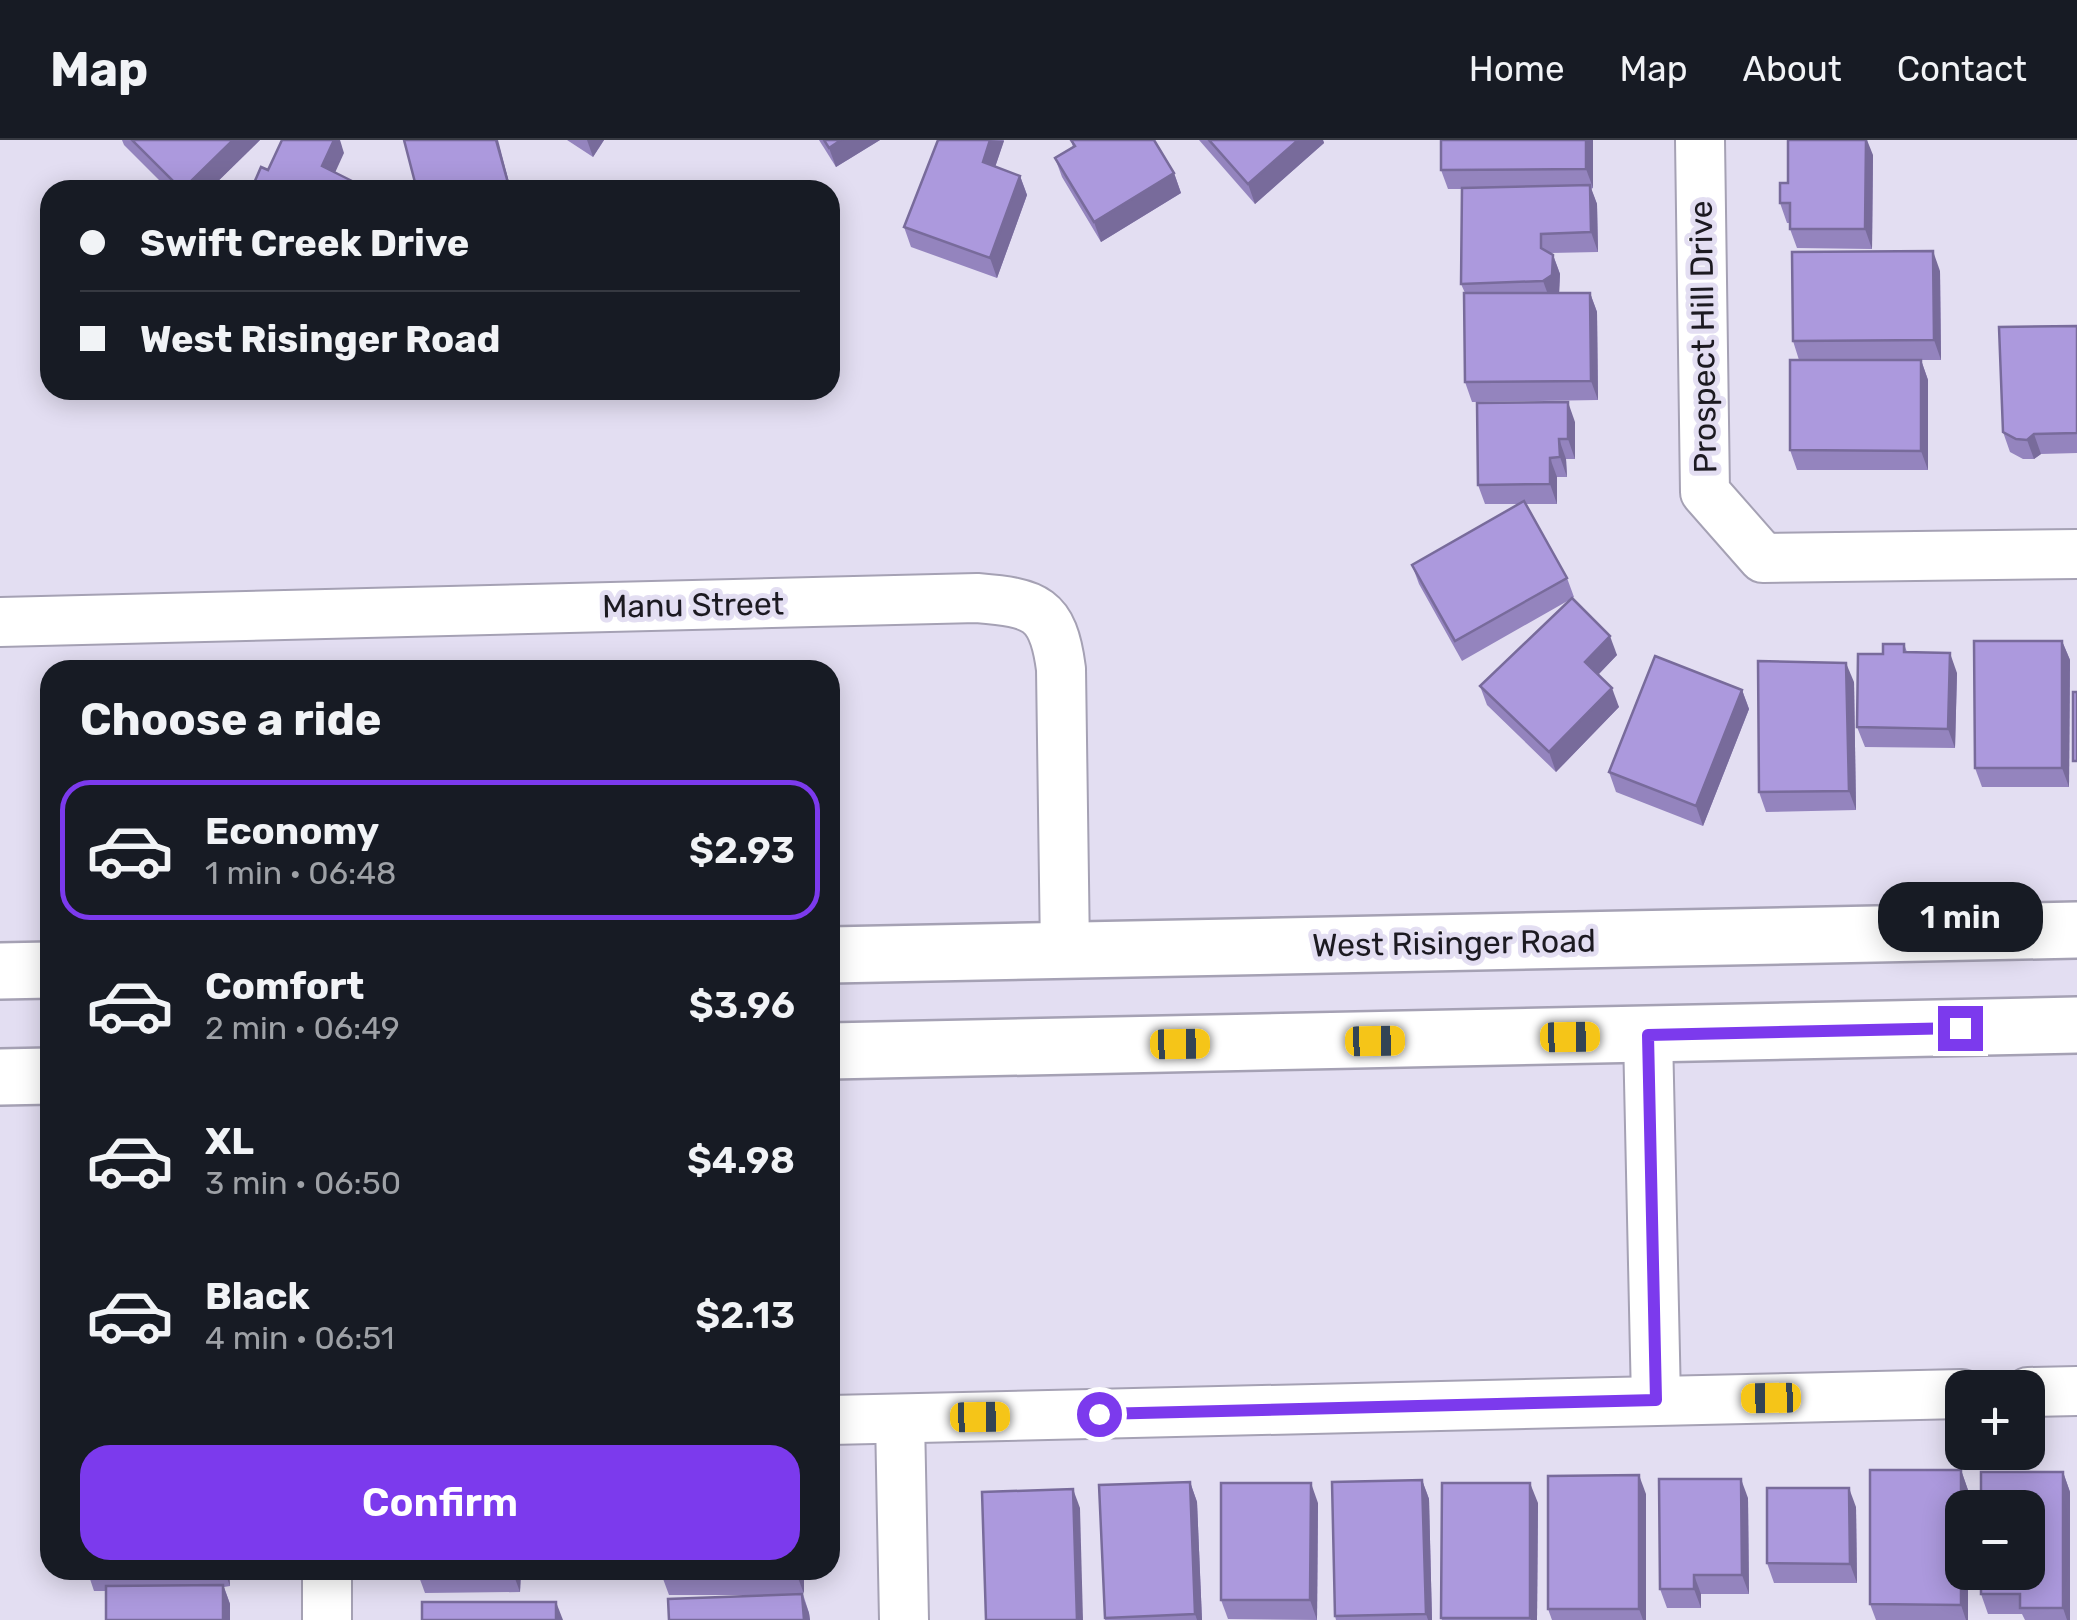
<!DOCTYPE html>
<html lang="en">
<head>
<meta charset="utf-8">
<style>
	:root { --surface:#171b24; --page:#242831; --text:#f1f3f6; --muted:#9ea1a6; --line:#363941; --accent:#7c3aed }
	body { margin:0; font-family:Rubik,sans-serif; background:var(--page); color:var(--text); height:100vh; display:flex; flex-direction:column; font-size:38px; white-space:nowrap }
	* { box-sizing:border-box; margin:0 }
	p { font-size:32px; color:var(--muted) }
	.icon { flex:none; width:55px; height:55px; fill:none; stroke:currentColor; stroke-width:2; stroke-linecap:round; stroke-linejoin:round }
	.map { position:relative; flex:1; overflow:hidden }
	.panel { position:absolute; left:40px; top:520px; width:800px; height:920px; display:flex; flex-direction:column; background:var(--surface); border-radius:30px; box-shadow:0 5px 25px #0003 }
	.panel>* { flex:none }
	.guide { position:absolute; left:40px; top:40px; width:800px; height:220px; border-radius:30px; box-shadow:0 5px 25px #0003; display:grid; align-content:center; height:220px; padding:0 40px; background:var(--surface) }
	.tools { position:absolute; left:1945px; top:1230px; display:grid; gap:20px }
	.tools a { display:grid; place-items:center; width:100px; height:100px; border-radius:20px; background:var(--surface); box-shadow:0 5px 25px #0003; font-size:50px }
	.end { position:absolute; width:45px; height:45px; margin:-22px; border:12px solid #7c3aed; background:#fff; box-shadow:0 0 0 5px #fff }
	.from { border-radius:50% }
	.bubble { position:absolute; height:70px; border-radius:30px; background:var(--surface); box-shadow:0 5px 25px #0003; font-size:32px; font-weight:600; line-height:70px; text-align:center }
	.car { position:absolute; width:30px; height:60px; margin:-30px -15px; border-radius:12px; box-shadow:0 0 8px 2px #0007; background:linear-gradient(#f5c518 24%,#345 0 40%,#f5c518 0 76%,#345 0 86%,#f5c518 0) }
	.guide b { display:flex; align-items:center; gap:35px; height:95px; font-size:38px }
	.guide b+b { border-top:2px solid var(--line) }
	.guide i { width:25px; height:25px; background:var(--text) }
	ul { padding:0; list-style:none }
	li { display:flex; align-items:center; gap:30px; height:140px; margin:0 20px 15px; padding:0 20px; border:5px solid transparent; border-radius:30px }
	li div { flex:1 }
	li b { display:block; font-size:38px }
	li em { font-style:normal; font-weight:600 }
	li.current { border-color:var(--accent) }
	li>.icon { width:90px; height:90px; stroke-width:1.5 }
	h2 { padding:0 40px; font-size:45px; line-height:120px }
	.action { display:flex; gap:20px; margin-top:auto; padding:20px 40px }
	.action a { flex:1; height:115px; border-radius:30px; background:var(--accent); color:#fff; font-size:40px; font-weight:600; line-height:115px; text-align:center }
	header { display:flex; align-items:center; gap:60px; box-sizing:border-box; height:140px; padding:0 50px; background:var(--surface); border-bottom:2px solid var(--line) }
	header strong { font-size:48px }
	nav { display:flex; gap:55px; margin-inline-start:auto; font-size:35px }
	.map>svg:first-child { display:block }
</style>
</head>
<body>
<header>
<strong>Map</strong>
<nav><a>Home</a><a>Map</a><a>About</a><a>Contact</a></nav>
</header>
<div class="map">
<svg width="2077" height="1480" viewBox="0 0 2077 1480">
	<rect width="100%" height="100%" fill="#e3def2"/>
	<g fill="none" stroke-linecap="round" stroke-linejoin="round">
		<g stroke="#a5a1b4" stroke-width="52">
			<g id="street">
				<path d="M1700 0 1705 352 1763 418 2077 414"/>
				<path d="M0 482 977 458C1035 463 1053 467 1061 529L1065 811"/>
				<path d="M1648 895 1656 1260"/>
				<path d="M2028 1252 2077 1251"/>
				<path d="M900 1279 904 1480"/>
				<path d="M830 1280 1962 1254"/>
				<path d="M327 1480V1430"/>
			</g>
		</g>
		<g stroke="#a5a1b4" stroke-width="60">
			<g id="secondary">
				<path d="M830 815 2077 790"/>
				<path d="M0 831 50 830"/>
				<path d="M830 911 2077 885"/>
				<path d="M0 937 50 936"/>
			</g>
		</g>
		<use href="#street" stroke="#fff" stroke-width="48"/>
		<use href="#secondary" stroke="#fff" stroke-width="55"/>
	</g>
	<g fill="#9484be">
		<path d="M122 0H260L209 50H169L124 5Z"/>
		<path d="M567 0H604L593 17Z"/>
		<path d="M819 0H880L836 27Z"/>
		<path d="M938 0H1004L995 27 1020 36 1027 55 997 138 911 107 904 87Z"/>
		<path d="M1071 0 1174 33 1181 53 1101 102 1062 37 1055 18 1073 7Z"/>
		<path d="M1199 0H1323L1324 3 1255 64Z"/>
		<path d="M1441 0H1593V48L1591 49 1597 64 1598 112 1550 113 1553 115 1560 134 1559 153H1590L1597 172 1598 260 1472 262 1465 242V153L1461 144 1462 49H1448L1441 30Z"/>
		<path d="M1873 15 1872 109 1797 108 1790 89V83H1787L1780 63 1788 43Z"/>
		<path d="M1940 131 1941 220H1899H1921L1928 240V330H1797L1790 310 1799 220 1793 201Z"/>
		<path d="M2077 186V313L2041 314 2034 319H2023L2010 312 2003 292Z"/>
		<path d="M1575 282V319H1566L1567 337H1557V364H1526L1567 438 1574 457 1572 458 1617 515 1598 535 1619 567 1556 632 1487 565 1480 546 1571 459 1462 521 1419 444 1412 425 1519 364H1485L1478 345Z"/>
		<path d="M2062 501 2070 520 2069 647H1982L1975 628Z"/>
		<path d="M1904 504 1907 512 1957 533 1955 608 1865 607 1857 587 1883 514Z"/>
		<path d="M1854 542 1856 670 1766 672 1759 652Z"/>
		<path d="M1742 550 1749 569 1703 686 1616 652 1609 632Z"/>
		<path d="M1961 1330 1968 1350 1962 1432H1968V1480H1876L1870 1464Z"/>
		<path d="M2063 1332 2070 1352V1480H2025L2022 1474H1988L1981 1454Z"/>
		<path d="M1422 1340 1429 1359 1432 1480H1336L1335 1476Z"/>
		<path d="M1190 1342 1197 1362 1202 1480H1105V1478Z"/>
		<path d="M1646 1354V1480H1552L1548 1469Z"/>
		<path d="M1748 1358 1749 1454H1701V1468H1667L1660 1449Z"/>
		<path d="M1318 1363 1317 1480 1228 1479 1221 1460Z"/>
		<path d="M1538 1363 1537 1480H1442L1441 1478Z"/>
		<path d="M1856 1367 1857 1443H1774L1767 1423Z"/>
		<path d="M87 1430H229L230 1446 224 1447 230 1464V1480H106V1451H94Z"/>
		<path d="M521 1430 520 1452 425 1453 418 1434Z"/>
		<path d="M662 1430H804L803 1454 809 1473 810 1480H669L780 1455H669L662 1436Z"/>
	</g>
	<g fill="#786b9b">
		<path d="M233 0H260L209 50H182Z"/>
		<path d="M334 0H340L344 13 329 46 322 26Z"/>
		<path d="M496 0H498L511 50H510Z"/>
		<path d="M587 0H604L593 17Z"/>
		<path d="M841 0H880L836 27 829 8Z"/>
		<path d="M990 0 1004 1 990 42 983 22Z"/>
		<path d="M1298 0H1323L1324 3 1255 64 1248 44Z"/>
		<path d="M1586 0H1593V48L1586 29Z"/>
		<path d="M1866 0H1867L1873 15 1872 109 1865 89Z"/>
		<path d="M1174 33 1181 53 1101 102 1094 82Z"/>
		<path d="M1020 36 1027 55 997 138 990 118Z"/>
		<path d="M1590 45 1597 64 1598 112 1591 92Z"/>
		<path d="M1933 111 1940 131 1941 220 1934 200Z"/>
		<path d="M1553 115 1560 134 1559 155 1550 160 1543 141Z"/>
		<path d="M1590 153 1597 172 1598 260 1591 241Z"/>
		<path d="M1921 220 1928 240V330L1921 311Z"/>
		<path d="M1568 262 1575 282V319L1568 299Z"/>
		<path d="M2034 294 2041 314 2034 319 2027 300Z"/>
		<path d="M1559 299 1566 319 1567 337 1560 317Z"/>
		<path d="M1550 318 1557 337V364L1550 344Z"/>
		<path d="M1610 496 1617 515 1592 541 1585 522Z"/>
		<path d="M2062 501 2070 520 2069 647 2062 628Z"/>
		<path d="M1950 513 1957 533 1955 608 1948 589Z"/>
		<path d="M1846 523 1854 542 1856 670 1849 651Z"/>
		<path d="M1612 548 1619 567 1556 632 1549 612Z"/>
		<path d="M1742 550 1749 569 1703 686 1696 666Z"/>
		<path d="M1961 1330 1968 1350V1368H1962V1432H1968V1480H1966L1961 1465Z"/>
		<path d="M2063 1332 2070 1352V1480H2067L2063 1468Z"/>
		<path d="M1639 1335 1646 1354V1480H1643L1639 1469Z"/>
		<path d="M1741 1339 1748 1358 1749 1454 1742 1435Z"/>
		<path d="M1422 1340 1429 1359 1432 1480H1428L1426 1474Z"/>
		<path d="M1190 1342 1197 1362 1202 1480H1197L1195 1474Z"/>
		<path d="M1311 1343 1318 1363 1317 1480 1310 1460Z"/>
		<path d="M1530 1343 1538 1363 1537 1480H1531L1530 1478Z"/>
		<path d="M1849 1348 1856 1367 1857 1443 1850 1424Z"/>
		<path d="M1073 1349 1080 1368 1083 1480H1077Z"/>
		<path d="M224 1430H229L230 1446Z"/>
		<path d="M513 1430H521L520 1452 513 1433Z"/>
		<path d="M797 1430H804V1454L797 1435Z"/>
		<path d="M1694 1435 1701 1454V1468L1694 1449Z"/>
		<path d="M223 1445 230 1464V1480H223Z"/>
		<path d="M802 1454 809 1473 810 1480H804Z"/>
		<path d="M556 1462 563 1480H556Z"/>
	</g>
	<g fill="#ac99dd" stroke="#786b9b" stroke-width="2.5">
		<path d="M132 0H233L182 50Z"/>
		<path d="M282 0H334L322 26 354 42 351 50H251L261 27 268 30Z"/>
		<path d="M404 0H496L510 50H417Z"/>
		<path d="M824 0H841L829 8Z"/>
		<path d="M938 0H990L983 22 1020 36 990 118 904 87Z"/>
		<path d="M1071 0H1154L1174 33 1094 82 1055 18 1075 6Z"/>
		<path d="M1209 0H1298L1248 44Z"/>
		<path d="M1441 0H1586V29L1441 30Z"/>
		<path d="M1788 0H1866L1865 89H1790V63H1780V43H1788Z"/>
		<path d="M1590 45 1591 92 1541 94V108L1553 115 1552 135 1543 141 1461 144 1462 48Z"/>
		<path d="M1933 111 1934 200 1793 201 1792 112Z"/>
		<path d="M1464 153H1590L1591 241 1465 242Z"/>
		<path d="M2077 186V293L2034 294 2027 300 2016 299 2003 292 1999 187Z"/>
		<path d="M1790 220H1921V311L1790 310Z"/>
		<path d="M1568 262V299H1559L1560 317 1550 318V344L1478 345 1477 263Z"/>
		<path d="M1524 361 1567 438 1455 501 1412 425Z"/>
		<path d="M1572 458 1610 496 1585 522 1612 548 1549 612 1480 546Z"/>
		<path d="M1974 501H2062V628H1975Z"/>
		<path d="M1883 504H1904V512L1950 513 1948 589 1857 587 1858 514H1883Z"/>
		<path d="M1655 516 1742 550 1696 666 1609 632Z"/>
		<path d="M1758 521 1846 523 1849 651 1759 652Z"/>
		<rect x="2073" y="552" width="4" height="69"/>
		<path d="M1870 1330H1961V1465L1870 1464Z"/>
		<path d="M1981 1332H2063V1468H2020V1454H1981V1432H2028V1368H1981Z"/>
		<path d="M1639 1335V1469H1548V1336Z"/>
		<path d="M1659 1339H1741L1742 1435H1694V1449H1660Z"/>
		<path d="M1422 1340 1426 1474 1335 1476 1332 1342Z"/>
		<path d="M1190 1342 1195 1474 1105 1478 1099 1345Z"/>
		<path d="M1221 1343H1311L1310 1460H1221Z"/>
		<path d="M1442 1343H1530V1478H1441Z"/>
		<path d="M1767 1348H1849L1850 1424 1767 1423Z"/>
		<path d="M1073 1349 1077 1480H986L982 1352Z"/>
		<path d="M87 1430H136L87 1432Z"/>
		<path d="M418 1430H513V1433L418 1434Z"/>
		<path d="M662 1430H797V1435L662 1436Z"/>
		<path d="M223 1445V1480H106V1446Z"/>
		<path d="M802 1454 804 1480H669L668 1459Z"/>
		<rect x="422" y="1462" width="134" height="18"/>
	</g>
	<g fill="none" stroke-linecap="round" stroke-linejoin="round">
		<path stroke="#7c3aed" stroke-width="12" d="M1099 1274 1656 1260 1648 895 1960 888"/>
	</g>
	<g text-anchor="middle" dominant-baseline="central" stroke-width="10" stroke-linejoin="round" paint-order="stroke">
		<g font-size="32" fill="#1c1a21" stroke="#e3def2">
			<text transform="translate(1703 197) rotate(-91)">Prospect Hill Drive</text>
			<text transform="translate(693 465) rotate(-1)">Manu Street</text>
			<text transform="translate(1454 803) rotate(-1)">West Risinger Road</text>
		</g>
	</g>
</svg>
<div class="tools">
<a>+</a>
<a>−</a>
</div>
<i class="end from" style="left:1099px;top:1274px"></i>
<i class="end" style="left:1960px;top:888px"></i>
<div class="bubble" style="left:1878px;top:742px;width:165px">1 min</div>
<i class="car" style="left:1570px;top:897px;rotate:89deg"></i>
<i class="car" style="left:1375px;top:901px;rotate:89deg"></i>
<i class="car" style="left:1180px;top:904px;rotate:89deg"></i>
<i class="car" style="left:1771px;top:1258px;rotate:269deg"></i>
<i class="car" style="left:980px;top:1277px;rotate:89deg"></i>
<div class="guide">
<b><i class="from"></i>Swift Creek Drive</b>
<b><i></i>West Risinger Road</b>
</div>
<section class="panel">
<h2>Choose a ride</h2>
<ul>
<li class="current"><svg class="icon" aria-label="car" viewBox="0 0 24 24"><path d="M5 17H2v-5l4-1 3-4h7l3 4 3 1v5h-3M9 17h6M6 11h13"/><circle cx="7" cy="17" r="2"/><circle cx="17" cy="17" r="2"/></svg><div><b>Economy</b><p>1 min · 06:48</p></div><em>$2.93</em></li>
<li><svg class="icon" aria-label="car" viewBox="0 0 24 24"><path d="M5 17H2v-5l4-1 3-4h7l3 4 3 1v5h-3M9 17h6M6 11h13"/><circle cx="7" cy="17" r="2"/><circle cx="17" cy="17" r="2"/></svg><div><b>Comfort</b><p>2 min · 06:49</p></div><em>$3.96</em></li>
<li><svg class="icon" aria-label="car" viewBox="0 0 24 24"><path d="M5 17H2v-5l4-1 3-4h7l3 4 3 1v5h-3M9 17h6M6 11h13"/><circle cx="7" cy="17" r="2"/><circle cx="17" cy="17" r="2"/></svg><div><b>XL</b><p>3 min · 06:50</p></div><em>$4.98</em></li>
<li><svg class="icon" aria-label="car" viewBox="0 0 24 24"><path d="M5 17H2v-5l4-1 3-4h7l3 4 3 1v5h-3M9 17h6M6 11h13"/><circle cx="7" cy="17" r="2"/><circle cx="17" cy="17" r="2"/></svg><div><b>Black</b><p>4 min · 06:51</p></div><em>$2.13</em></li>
</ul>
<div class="action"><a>Confirm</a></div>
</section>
</div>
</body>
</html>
